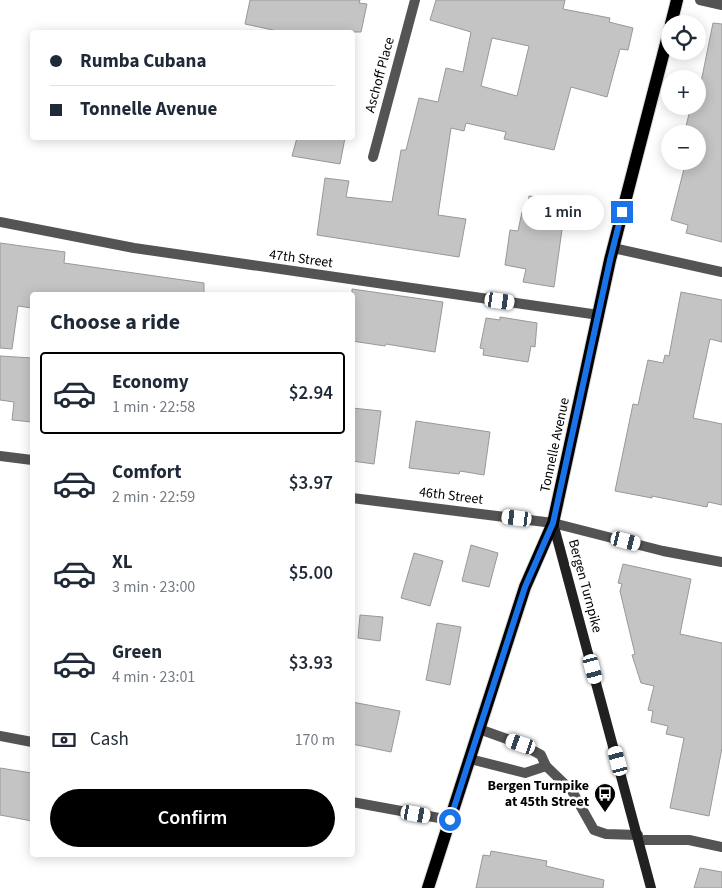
<!DOCTYPE html>
<html lang="en">
<head>
<meta charset="utf-8">
<style>
	:root { --surface:#fff; --page:#f6f6f7; --text:#1f2937; --muted:#747a83; --line:#e0e1e3; --accent:#000 }
	body { margin:0; font-family:"Source Sans 3",sans-serif; background:var(--page); color:var(--text); height:100vh; display:flex; flex-direction:column; font-size:19px; white-space:nowrap }
	* { box-sizing:border-box; margin:0 }
	p { font-size:16px; color:var(--muted) }
	.icon { flex:none; width:28px; height:28px; fill:none; stroke:currentColor; stroke-width:2; stroke-linecap:round; stroke-linejoin:round }
	.map { position:relative; flex:1; overflow:hidden }
	.side { position:absolute; left:30px; top:292px; width:325px; height:565px; display:flex; flex-direction:column; background:var(--surface); border-radius:5px; box-shadow:0 2px 12px #0003 }
	.side>* { flex:none }
	.hud { position:absolute; left:30px; top:30px; width:325px; height:110px; border-radius:5px; box-shadow:0 2px 12px #0003; display:grid; align-content:center; height:110px; padding:0 20px; background:var(--surface) }
	.fabs { position:absolute; left:661px; top:15px; display:grid; gap:10px }
	.fabs a { display:grid; place-items:center; width:45px; height:45px; border-radius:50%; background:var(--surface); box-shadow:0 2px 12px #0003; font-size:25px }
	.end { position:absolute; width:22px; height:22px; margin:-11px; border:6px solid #1a73e8; background:#fff; box-shadow:0 0 0 2px #fff }
	.from { border-radius:50% }
	.bubble { position:absolute; height:35px; border-radius:18px; background:var(--surface); box-shadow:0 2px 12px #0003; font-size:16px; font-weight:600; line-height:35px; text-align:center }
	.car { position:absolute; width:15px; height:30px; margin:-15px -8px; border-radius:6px; box-shadow:0 0 4px 1px #0007; background:linear-gradient(#fff 24%,#345 0 40%,#fff 0 76%,#345 0 86%,#fff 0) }
	.hud b { display:flex; align-items:center; gap:18px; height:48px; font-size:19px }
	.hud b+b { border-top:1px solid var(--line) }
	.hud i { width:12px; height:12px; background:var(--text) }
	ul { padding:0; list-style:none }
	li { display:flex; align-items:center; gap:15px; height:82px; margin:0 10px 8px; padding:0 10px; border:2px solid transparent; border-radius:5px }
	li div { flex:1 }
	li b { display:block; font-size:19px }
	li em { font-style:normal; font-weight:600 }
	li.selected { border-color:var(--accent) }
	li>.icon { width:45px; height:45px; stroke-width:1.5 }
	h2 { padding:0 20px; font-size:22px; line-height:60px }
	.pay { display:flex; align-items:center; gap:12px; height:55px; padding:0 20px; font-size:19px }
	.pay p { margin-inline-start:auto }
	.cta { display:flex; gap:10px; margin-top:auto; padding:10px 20px }
	.cta a { flex:1; height:58px; border-radius:30px; background:var(--accent); color:#fff; font-size:20px; font-weight:600; line-height:58px; text-align:center }
	.map>svg:first-child { display:block }
</style>
</head>
<body>
<div class="map">
<svg width="722" height="888" viewBox="0 0 722 888">
	<rect width="100%" height="100%" fill="#fff"/>
	<g fill="#c4c4c4" stroke="#989898" fill-rule="evenodd">
		<path d="M250 0H360L359 3 367 4 361 32H282L245 24Z"/>
		<path d="M436 0H565L563 9 610 18 609 22 633 28 628 50 620 49 607 97 571 87 554 150 504 139 506 132 466 123 464 131 451 128 438 215 466 219 459 257 317 235 325 178 349 181 346 197 392 202 401 150H406L419 98 438 102 446 68 463 72 471 32 430 20ZM492 38 529 46 517 96 481 86Z"/>
		<path d="M713 23 722 24V242L686 233 688 225 671 220 686 161H698V134H684L691 106H698V97Z"/>
		<path d="M297 138H345L340 164 292 156Z"/>
		<path d="M529 196 566 201 554 287 523 282 526 269 505 265 510 230 518 231 522 212 527 213Z"/>
		<path d="M0 243 65 252 64 263 204 283V295H32V308L18 306 12 349 0 348Z"/>
		<path d="M352 289 443 302 435 352 386 344 385 346 352 341Z"/>
		<path d="M681 292 722 300V342L710 339 693 418 722 424V505L708 502 707 507 652 496V498L615 491 633 404 638 405 648 360 663 363 665 355 669 356Z"/>
		<path d="M500 317 537 323 535 347 531 346 528 362 483 355 484 349 480 348 486 318 500 320Z"/>
		<path d="M0 356 32 358V422L12 420 14 402 0 400Z"/>
		<path d="M352 408 381 411 374 464 352 461Z"/>
		<path d="M416 421 490 432 484 475 460 471 459 474 409 468Z"/>
		<path d="M471 545 498 553 489 587 462 581Z"/>
		<path d="M414 553 443 561 430 606 401 598Z"/>
		<path d="M623 564 691 579 680 634 722 643V748L709 816 670 808 684 738 666 734 668 726 651 722 653 711 648 710 654 686 641 683 632 655 635 654 620 591 622 584 618 583Z"/>
		<path d="M360 615 383 617 380 641 358 638Z"/>
		<path d="M437 623 461 627 450 685 426 680Z"/>
		<path d="M352 702 400 711 391 752 352 744Z"/>
		<path d="M0 768 32 773V821L0 815Z"/>
		<path d="M491 851 547 861 546 866 604 880 603 888H476L483 855 490 856Z"/>
		<path d="M700 868 722 872V888H694Z"/>
	</g>
	<g fill="none" stroke-linecap="round" stroke-linejoin="round">
		<g stroke="#dbdbdb" stroke-width="14">
			<g id="primary">
				<path d="M671 24 677 0"/>
				<path d="M428 888 525 587 553 523 610 260 670 28"/>
			</g>
		</g>
		<g stroke="#545454" stroke-width="10">
			<path d="M479 729 521 744 541 755 546 766 572 791 594 830 606 834 638 835"/>
			<path d="M470 759 525 773 546 766"/>
		</g>
		<g stroke="#545454" stroke-width="10">
			<path d="M700 0 722 5"/>
			<path d="M373 157 415 0"/>
			<path d="M0 222 134 248 599 315"/>
			<path d="M613 248 722 272"/>
			<path d="M0 456 32 460"/>
			<path d="M352 498 553 523 663 551 722 562"/>
			<path d="M0 736 32 742"/>
			<path d="M352 802 450 820"/>
			<path d="M639 840H689L722 847"/>
		</g>
		<path stroke="#212121" stroke-width="10" d="M553 523 651 888"/>
		<use href="#primary" stroke="#000" stroke-width="12"/>
	</g>
	<g fill="none" stroke-linecap="round" stroke-linejoin="round">
		<path stroke="#1a73e8" stroke-width="6" d="M450 820 525 587 553 523 610 260 622 212"/>
	</g>
	<defs>
		<g id="bus-pin" transform="scale(1.125)"><path d="M0 17L-7.5 6A9.5 9.5 0 1 1 7.5 6Z" fill="#000" stroke="#fff"/><path d="M-5-6H5V4H4V6H2V4H-2V6H-4V4H-5ZM-3.5-4V0h7V-4ZM-3.5 1.2v1.5H-2V1.2ZM2 1.2v1.5H3.5V1.2Z" fill="#fff"/></g>
	</defs>
	<g fill-rule="evenodd">
		<use href="#bus-pin" x="605" y="794"/>
	</g>
	<g text-anchor="middle" dominant-baseline="central" stroke-width="5" stroke-linejoin="round" paint-order="stroke">
		<g font-size="14" fill="#000" stroke="#fff">
			<text transform="translate(380 75) rotate(-75)">Aschoff Place</text>
			<text transform="translate(301 259) rotate(8)">47th Street</text>
			<text transform="translate(555 445) rotate(-78)">Tonnelle Avenue</text>
			<text transform="translate(451 496) rotate(7)">46th Street</text>
			<text transform="translate(585 586) rotate(75)">Bergen Turnpike</text>
		</g>
		<g font-size="14" font-weight="bold" fill="#000" stroke="#fff" text-anchor="end">
			<text x="589" y="786">Bergen Turnpike<tspan x="589" dy="16">at 45th Street</tspan></text>
		</g>
	</g>
</svg>
<div class="fabs">
<a><svg class="icon" aria-label="locate" viewBox="0 0 24 24"><circle cx="12" cy="12" r="6"/><path d="M12 2v4M12 18v4M2 12h4M18 12h4"/></svg></a>
<a>+</a>
<a>−</a>
</div>
<i class="end from" style="left:450px;top:820px"></i>
<i class="end" style="left:622px;top:212px"></i>
<div class="bubble" style="left:522px;top:195px;width:82px">1 min</div>
<i class="car" style="left:500px;top:301px;rotate:98deg"></i>
<i class="car" style="left:517px;top:518px;rotate:277deg"></i>
<i class="car" style="left:626px;top:541px;rotate:104deg"></i>
<i class="car" style="left:593px;top:669px;rotate:165deg"></i>
<i class="car" style="left:521px;top:744px;rotate:289deg"></i>
<i class="car" style="left:618px;top:761px;rotate:345deg"></i>
<i class="car" style="left:416px;top:814px;rotate:100deg"></i>
<div class="hud">
<b><i class="from"></i>Rumba Cubana</b>
<b><i></i>Tonnelle Avenue</b>
</div>
<section class="side">
<h2>Choose a ride</h2>
<ul>
<li class="selected"><svg class="icon" aria-label="car" viewBox="0 0 24 24"><path d="M5 17H2v-5l4-1 3-4h7l3 4 3 1v5h-3M9 17h6M6 11h13"/><circle cx="7" cy="17" r="2"/><circle cx="17" cy="17" r="2"/></svg><div><b>Economy</b><p>1 min · 22:58</p></div><em>$2.94</em></li>
<li><svg class="icon" aria-label="car" viewBox="0 0 24 24"><path d="M5 17H2v-5l4-1 3-4h7l3 4 3 1v5h-3M9 17h6M6 11h13"/><circle cx="7" cy="17" r="2"/><circle cx="17" cy="17" r="2"/></svg><div><b>Comfort</b><p>2 min · 22:59</p></div><em>$3.97</em></li>
<li><svg class="icon" aria-label="car" viewBox="0 0 24 24"><path d="M5 17H2v-5l4-1 3-4h7l3 4 3 1v5h-3M9 17h6M6 11h13"/><circle cx="7" cy="17" r="2"/><circle cx="17" cy="17" r="2"/></svg><div><b>XL</b><p>3 min · 23:00</p></div><em>$5.00</em></li>
<li><svg class="icon" aria-label="car" viewBox="0 0 24 24"><path d="M5 17H2v-5l4-1 3-4h7l3 4 3 1v5h-3M9 17h6M6 11h13"/><circle cx="7" cy="17" r="2"/><circle cx="17" cy="17" r="2"/></svg><div><b>Green</b><p>4 min · 23:01</p></div><em>$3.93</em></li>
</ul>
<div class="pay"><svg class="icon" aria-label="cash" viewBox="0 0 24 24"><path d="M3 7h18v10H3z"/><circle cx="12" cy="12" r="2"/></svg>Cash<p>170 m</p></div>
<div class="cta"><a>Confirm</a></div>
</section>
</div>
</body>
</html>
